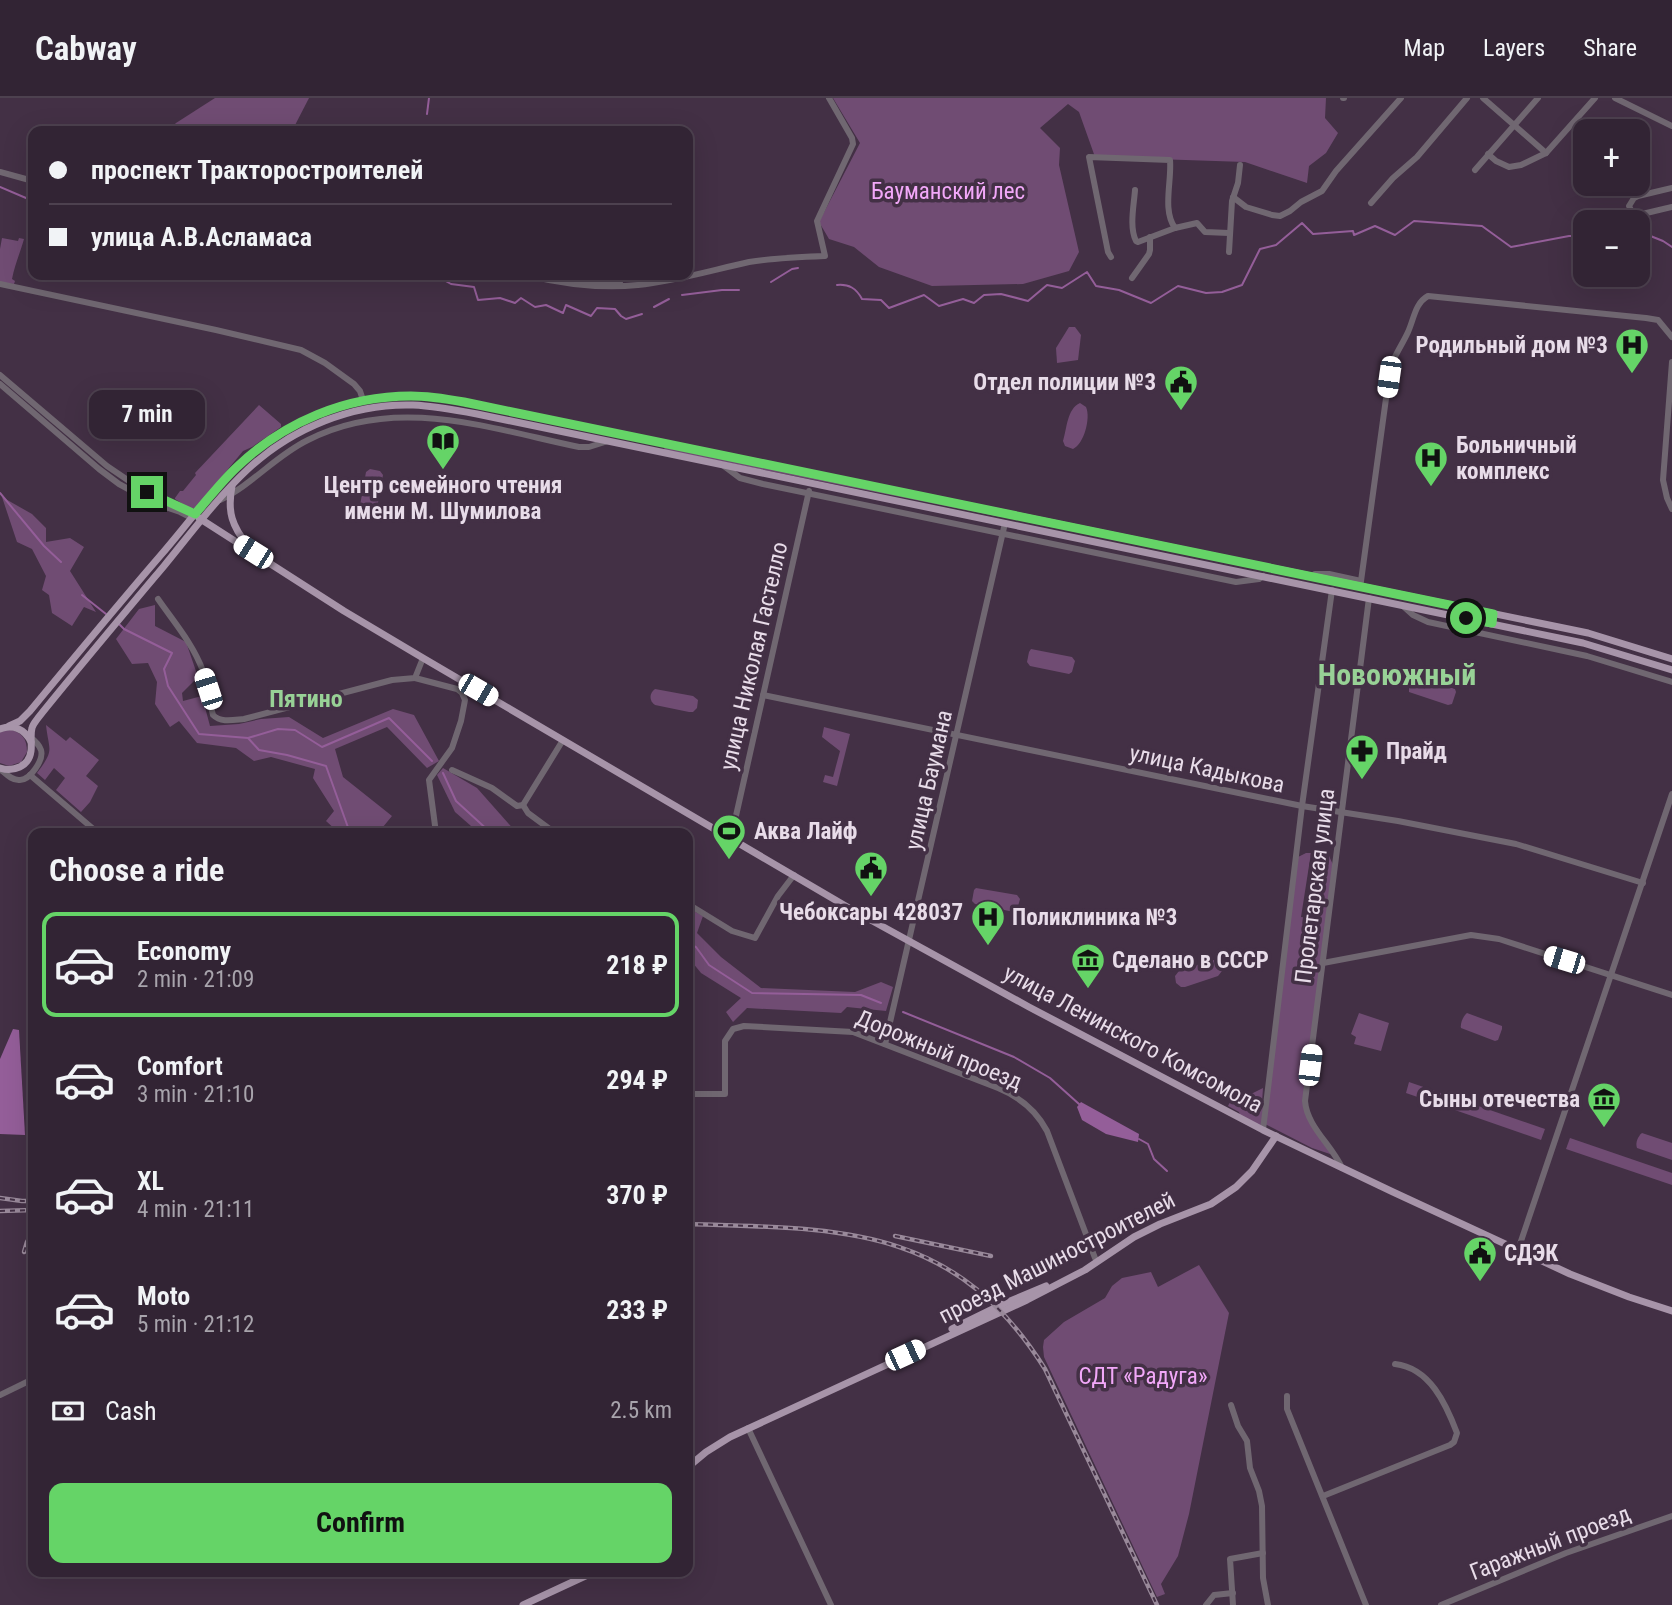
<!DOCTYPE html>
<html lang="en">
<head>
<meta charset="utf-8">
<style>
	:root { --surface:#322434; --page:#3d3040; --text:#f1f3f6; --muted:#a8a4ac; --line:#4d414f; --accent:#65d467 }
	body { margin:0; font-family:"Roboto Condensed",sans-serif; background:var(--page); color:var(--text); height:100vh; display:flex; flex-direction:column; font-size:26px; white-space:nowrap }
	* { box-sizing:border-box; margin:0 }
	p { font-size:23px; color:var(--muted) }
	.icon { flex:none; width:38px; height:38px; fill:none; stroke:currentColor; stroke-width:2; stroke-linecap:round; stroke-linejoin:round }
	.map { position:relative; flex:1; overflow:hidden }
	.side { position:absolute; left:28px; top:730px; width:665px; height:749px; display:flex; flex-direction:column; background:var(--surface); border-radius:14px; box-shadow:0 7px 28px #0002,0 0 0 2px var(--line) }
	.side>* { flex:none }
	.hud { position:absolute; left:28px; top:28px; width:665px; height:154px; border-radius:14px; box-shadow:0 7px 28px #0002,0 0 0 2px var(--line); display:grid; align-content:center; height:154px; padding:0 21px; background:var(--surface) }
	.buttons { position:absolute; left:1573px; top:21px; display:grid; gap:14px }
	.buttons a { display:grid; place-items:center; width:77px; height:77px; border-radius:14px; background:var(--surface); box-shadow:0 7px 28px #0002,0 0 0 2px var(--line); font-size:35px }
	.end { position:absolute; width:32px; height:32px; margin:-16px; border:9px solid #65d467; background:#111; box-shadow:0 0 0 4px #111 }
	.from { border-radius:50% }
	.bubble { position:absolute; height:49px; border-radius:14px; background:var(--surface); box-shadow:0 7px 28px #0002,0 0 0 2px var(--line); font-size:23px; font-weight:700; line-height:49px; text-align:center }
	.car { position:absolute; width:21px; height:42px; margin:-21px -10px; border-radius:9px; box-shadow:0 0 5px 2px #0007; background:linear-gradient(#fff 24%,#345 0 40%,#fff 0 76%,#345 0 86%,#fff 0) }
	.hud b { display:flex; align-items:center; gap:24px; height:66px; font-size:26px }
	.hud b+b { border-top:2px solid var(--line) }
	.hud i { width:18px; height:18px; background:var(--text) }
	ul { padding:0; list-style:none }
	li { display:flex; align-items:center; gap:21px; height:105px; margin:0 14px 10px; padding:0 7px; border:4px solid transparent; border-radius:14px }
	li div { flex:1 }
	li b { display:block; font-size:26px }
	li em { font-style:normal; font-weight:700 }
	li.active { border-color:var(--accent) }
	li>.icon { width:63px; height:63px; stroke-width:1.5 }
	h2 { padding:0 21px; font-size:32px; line-height:84px }
	.pay { display:flex; align-items:center; gap:18px; height:77px; padding:0 21px; font-size:26px }
	.pay p { margin-inline-start:auto }
	.cta { display:flex; gap:14px; margin-top:auto; padding:14px 21px }
	.cta a { flex:1; height:80px; border-radius:14px; background:var(--accent); color:#111; font-size:28px; font-weight:700; line-height:80px; text-align:center }
	header { display:flex; align-items:center; gap:42px; box-sizing:border-box; height:98px; padding:0 35px; background:var(--surface); border-bottom:2px solid var(--line) }
	header strong { font-size:33px }
	nav { display:flex; gap:38px; margin-inline-start:auto; font-size:24px }
	.map>svg:first-child { display:block }
</style>
</head>
<body>
<header>
<strong>Cabway</strong>
<nav><a>Map</a><a>Layers</a><a>Share</a></nav>
</header>
<div class="map">
<svg width="1672" height="1507" viewBox="0 0 1672 1507">
	<rect width="100%" height="100%" fill="#433045"/>
	<g fill="#704c73">
		<path d="M215 0H309L292 33H168L176 25Z"/>
		<path d="M833 0H1326L1325 20 1338 35 1326 55 1309 68 1307 85 1245 64 1095 59 1079 14 1068 6 1040 30 1060 50 1059 67 1079 154 1069 173 1023 186 932 188 879 169 854 149 829 141 819 124 860 45Z"/>
		<path d="M2 140 18 143 19 140 24 141C20 155 15 166 12 181L15 183 14 186 0 185V151Z"/>
		<path d="M1069 229H1075L1081 237 1078 262 1057 265 1056 250Z"/>
		<path d="M1080 305 1086 309C1091 320 1084 346 1073 351L1065 348 1063 343C1067 330 1067 311 1080 305Z"/>
		<path d="M259 307 281 326V329L252 349 243 353 196 410H189L175 401V400L180 393H183L196 377 195 375Z"/>
		<path d="M665 348 1002 417 1001 419 664 352Z"/>
		<path d="M370 371 380 373 383 377 376 416 372 419 362 417 359 413 366 374Z"/>
		<path d="M2 399 32 416 46 430V444L70 440 84 449 70 473 96 514 84 509 72 528 52 515 49 497 42 492 46 478 32 451 17 444Z"/>
		<path d="M155 507V528L186 544 198 579 182 595 183 603 202 598 210 628 239 626 261 621 289 619 323 640 393 611 414 617 439 663 427 670 387 629 335 651 343 679 392 718 378 735H335L337 733 326 723 334 713 313 680 315 671 271 659 254 663 236 650 197 645 179 623 170 629 155 606 157 584 148 565 132 566 116 541 139 511Z"/>
		<path d="M1031 551 1072 559 1075 563 1072 574 1069 576 1030 568 1027 564 1029 554Z"/>
		<path d="M1416 578 1455 591 1456 594 1452 606 1448 607 1409 594V590L1412 580Z"/>
		<path d="M655 591 693 598 698 602 697 610 693 614H689L655 607C649 603 649 595 655 591Z"/>
		<path d="M46 627 66 643 70 639 99 662 86 678 98 688 90 704 81 714 56 692 65 680 54 670 45 682 37 675C55 651 49 654 46 627Z"/>
		<path d="M824 629 850 636 837 688 823 684 825 677 833 679 840 653 822 639Z"/>
		<path d="M10 632C22 634 27 641 27 654L21 664 9 668 0 665V634Z"/>
		<path d="M443 670 477 690 517 735H479L455 714 437 677Z"/>
		<path d="M1306 755H1311L1301 819 1319 821 1329 758 1335 771 1306 1011 1336 1058 1312 1050 1265 1026 1296 760Z"/>
		<path d="M976 790 1017 797 1020 801 1017 812 1014 814 975 806 972 803 974 792Z"/>
		<path d="M688 810 703 818 697 835 721 859 761 890 855 894 881 884 893 889 886 913 847 909 841 915 747 910 733 924 726 914 741 900 701 875 688 859Z"/>
		<path d="M1212 862H1216L1221 866 1222 873 1218 878 1185 889H1181L1176 885 1175 878 1179 873Z"/>
		<path d="M1359 915 1389 925 1381 953 1354 946 1356 939 1351 936Z"/>
		<path d="M1467 915 1502 928V931L1498 942 1495 943 1461 930C1460 926 1463 918 1467 915Z"/>
		<path d="M1409 984 1545 1031 1541 1042 1406 995Z"/>
		<path d="M1263 990 1262 1004 1264 1006 1262 1027 1260 1028 1240 1018 1239 1014 1228 1008 1230 1004 1233 1005Z"/>
		<path d="M1642 1035 1672 1045V1062L1637 1050C1635 1045 1638 1038 1642 1035Z"/>
		<path d="M1570 1040 1672 1075V1087L1566 1051Z"/>
		<path d="M1199 1167 1229 1215 1189 1416 1178 1458 1161 1486 1165 1496 1157 1499 1044 1259 1043 1249 1044 1242 1064 1224 1105 1200 1112 1188 1122 1180 1151 1174 1158 1189Z"/>
	</g>
	<g fill="#945e99">
		<path d="M13 931 19 932 25 1037 0 1036V961Z"/>
		<path d="M1081 1004 1139 1036 1138 1044 1106 1036 1082 1022 1077 1009Z"/>
	</g>
	<g fill="none" stroke-linecap="round" stroke-linejoin="round">
		<g stroke="#945e99" stroke-width="2">
			<path d="M427 16 429 0"/>
			<path d="M0 89 33 103"/>
			<path d="M1600 124 1604 120 1615 124"/>
			<path d="M1638 133 1663 143 1672 149"/>
			<path d="M435 177 451 186 474 189 478 202 500 200 515 205 521 200 535 209 546 207 563 215 566 207 591 218 597 210 615 211 621 218 626 221 642 216"/>
			<path d="M771 184 792 171 798 170"/>
			<path d="M837 187C849 186 856 190 862 201L881 202 889 210 924 197 939 208 963 201 974 205 984 197 1001 196 1028 203 1047 187 1062 190 1087 174 1096 188 1119 192 1151 205 1178 188 1206 195 1222 194 1242 187 1260 151 1276 147 1302 125 1313 136 1353 133 1354 137 1375 128 1395 137 1414 123 1482 128 1511 149 1569 138H1586"/>
			<path d="M682 197 722 192H739"/>
			<path d="M654 209 669 201"/>
			<path d="M0 395 44 448 61 464"/>
			<path d="M82 497 106 516"/>
			<path d="M119 526 124 531 172 555 164 571 168 588 199 636 248 640 278 631 295 632 322 649 389 620 432 663"/>
			<path d="M248 640 259 652 287 657 326 668 350 735"/>
			<path d="M443 675 456 703 491 735"/>
			<path d="M688 846 696 849 709 867 752 895 861 897 881 905"/>
			<path d="M903 914 1014 959 1050 980 1079 1006"/>
			<path d="M1139 1041 1148 1046 1154 1061 1167 1073"/>
		</g>
		<g stroke="#706771" stroke-width="6">
			<path d="M1343 0H1344"/>
			<path d="M1483 0 1546 55"/>
			<path d="M1615 0 1672 28"/>
			<path d="M1488 56 1496 63 1509 69 1521 67 1546 55 1595 0"/>
			<path d="M1475 72 1538 0"/>
			<path d="M0 74 33 83"/>
			<path d="M1672 90 1638 98 1634 100 1629 108 1631 112 1638 117 1672 109"/>
			<path d="M1135 92C1134 107 1129 129 1136 143L1138 144 1175 130"/>
			<path d="M1233 99 1246 109 1272 117 1280 118 1290 113 1301 104 1322 93 1336 73 1401 0"/>
			<path d="M1371 105 1393 80 1417 59 1467 0"/>
			<path d="M1229 154 1232 103 1238 85 1240 67"/>
			<path d="M1111 159 1108 154 1089 59 1170 62C1172 83 1162 112 1175 130L1197 125 1205 134 1229 135"/>
			<path d="M526 177C563 186 600 191 638 187 676 183 712 172 749 164 774 160 799 159 825 158L817 123 853 46 852 40 829 0"/>
			<path d="M544 177 586 184H620"/>
			<path d="M1132 180 1149 156 1150 152V139"/>
			<path d="M0 186 216 232 301 252 325 265 354 286 360 293 363 302"/>
			<path d="M1672 264 1663 382 1667 400 1672 411"/>
			<path d="M0 277 107 368 138 389 195 417"/>
			<path d="M0 286 99 371 119 386 154 405 180 414 192 420"/>
			<path d="M724 368 740 380 763 386 1236 484 1259 481 1263 478"/>
			<path d="M220 402C252 387 275 358 308 342 396 297 488 330 579 349H589L608 343"/>
			<path d="M1315 476H1329L1361 483"/>
			<path d="M1361 483 1391 264 1394 261C1398 252 1404 243 1408 234 1414 221 1415 205 1428 198L1646 220 1658 222 1672 239"/>
			<path d="M158 501C174 524 193 546 203 573 208 587 209 602 213 617 221 625 233 622 244 621L392 582 415 580 423 560"/>
			<path d="M1403 508 1413 517 1428 524 1587 558 1672 584"/>
			<path d="M415 580 457 591 462 595 465 602 461 623 452 650 429 682 436 735"/>
			<path d="M763 597 1302 708 1398 723 1516 746 1643 785"/>
			<path d="M0 671C5 675 12 683 20 682 30 682 44 662 41 652 39 646 34 642 30 639"/>
			<path d="M452 672 492 690 517 708 523 707 528 715 555 735"/>
			<path d="M30 677 98 735"/>
			<path d="M523 707 563 642"/>
			<path d="M457 733 460 735"/>
			<path d="M731 740 809 393"/>
			<path d="M688 806 732 833 755 840 778 798 794 777"/>
			<path d="M1323 865 1471 837 1499 841 1672 897"/>
			<path d="M885 946 1005 425"/>
			<path d="M688 996H725V943L733 931 744 928 853 934 998 990C1020 999 1036 1012 1047 1033L1095 1160"/>
			<path d="M1263 1032 1302 708 1332 492"/>
			<path d="M1342 1070C1332 1047 1307 1029 1305 1003L1369 500"/>
			<path d="M1518 1152 1672 696"/>
			<path d="M0 1297 33 1281"/>
			<path d="M1287 1298V1311L1366 1507"/>
			<path d="M1231 1307 1238 1328 1247 1343 1250 1370 1259 1393 1262 1408 1263 1480 1268 1507"/>
			<path d="M748 1330 831 1507"/>
			<path d="M1323 1398 1450 1347 1454 1344 1457 1335C1446 1306 1430 1270 1395 1266"/>
			<path d="M1206 1507 1214 1497 1233 1495"/>
			<path d="M1233 1507 1230 1461 1263 1455"/>
			<path d="M1441 1507 1566 1455 1672 1418"/>
		</g>
		<g stroke="#a794a9" stroke-width="7">
			<path d="M232 388C227 414 232 428 248 448"/>
			<path d="M199 420 344 513 423 560 849 810 1029 909 1263 1032 1393 1094 1570 1176 1629 1199 1672 1213"/>
			<path d="M9 628 20 623 30 613C73 561 116 509 160 458 186 428 209 396 237 369 284 324 346 298 411 298 429 298 447 301 464 304L1588 535 1672 561"/>
			<path d="M0 631C13 626 25 631 31 644"/>
			<path d="M0 670C13 674 29 669 31 653 32 646 30 637 32 630 33 626 36 623 38 620 79 569 122 518 164 468 191 435 217 400 248 371 292 330 353 305 413 307 435 308 456 312 477 316L1583 545 1672 572"/>
			<path d="M952 1231 1003 1206 1046 1188"/>
			<path d="M688 1369 706 1354 730 1339 1027 1202 1085 1172 1134 1139 1160 1126 1211 1106 1236 1089 1252 1073 1276 1038"/>
			<path d="M523 1507 594 1474"/>
		</g>
		<g stroke="#99899a" stroke-width="4.5">
			<g id="rail">
				<path d="M0 1100 22 1103H33"/>
				<path d="M0 1113 33 1112"/>
				<path d="M688 1126C841 1131 954 1126 1045 1271L1157 1507"/>
				<path d="M895 1138 991 1158"/>
				<path d="M24 1154 27 1144 33 1133"/>
			</g>
		</g>
		<use href="#rail" stroke="#433045" stroke-width="2" stroke-dasharray="5" stroke-linecap="butt"/>
	</g>
	<g fill="none" stroke-linecap="round" stroke-linejoin="round">
		<path stroke="#65d467" stroke-width="9" d="M147 394 195 416C209 400 222 383 237 369 284 324 346 298 411 298 429 298 447 301 464 304L1493 516 1492 525 1466 520"/>
	</g>
	<defs>
		<g id="hospital-pin" transform="scale(1.75)"><path d="M0 17L-7.5 6A9.5 9.5 0 1 1 7.5 6Z" fill="#65d467" stroke="#433045"/><path d="M-5-5h3v3.5h4V-5h3V5h-3V1.5h-4V5h-3Z" fill="#111"/></g>
		<g id="civic-pin" transform="scale(1.75)"><path d="M0 17L-7.5 6A9.5 9.5 0 1 1 7.5 6Z" fill="#65d467" stroke="#433045"/><path d="M-.6-6.5H3V-4.5H.6V-3L4-1V1h2V6H-6V1h2V-1L-.6-3ZM-1.2 2.5V6h2.4V2.5Z" fill="#111"/></g>
		<g id="library-pin" transform="scale(1.75)"><path d="M0 17L-7.5 6A9.5 9.5 0 1 1 7.5 6Z" fill="#65d467" stroke="#433045"/><path d="M-6-4Q-3-5.5-.7-3.5V5Q-3 3-6 4ZM6-4Q3-5.5 .7-3.5V5Q3 3 6 4Z" fill="#111"/></g>
		<g id="pharmacy-pin" transform="scale(1.75)"><path d="M0 17L-7.5 6A9.5 9.5 0 1 1 7.5 6Z" fill="#65d467" stroke="#433045"/><path d="M-2-6h4v4h4v4h-4v4h-4v-4h-4v-4h4Z" fill="#111"/></g>
		<g id="stadium-pin" transform="scale(1.75)"><path d="M0 17L-7.5 6A9.5 9.5 0 1 1 7.5 6Z" fill="#65d467" stroke="#433045"/><path d="M0-5a6.5 5 0 1 0 0 10a6.5 5 0 1 0 0-10ZM-3.5-1.8h7v3.6h-7Z" fill="#111"/></g>
		<g id="museum-pin" transform="scale(1.75)"><path d="M0 17L-7.5 6A9.5 9.5 0 1 1 7.5 6Z" fill="#65d467" stroke="#433045"/><path d="M0-6L6-3V-2H-6V-3ZM-5-1h2V3h-2ZM-1-1h2V3h-2ZM3-1h2V3H3ZM-6 4H6V6H-6Z" fill="#111"/></g>
	</defs>
	<g fill-rule="evenodd">
		<use href="#hospital-pin" x="1632" y="247"/>
		<use href="#civic-pin" x="1181" y="284"/>
		<use href="#library-pin" x="443" y="343"/>
		<use href="#hospital-pin" x="1431" y="360"/>
		<use href="#pharmacy-pin" x="1362" y="653"/>
		<use href="#stadium-pin" x="729" y="733"/>
		<use href="#civic-pin" x="871" y="770"/>
		<use href="#hospital-pin" x="988" y="819"/>
		<use href="#museum-pin" x="1088" y="862"/>
		<use href="#museum-pin" x="1604" y="1001"/>
		<use href="#civic-pin" x="1480" y="1155"/>
	</g>
	<g text-anchor="middle" dominant-baseline="central" stroke-width="7" stroke-linejoin="round" paint-order="stroke">
		<g font-size="23" fill="#f2a8f9" stroke="#433045">
			<text x="948" y="93">Бауманский лес</text>
			<text x="1143" y="1278">СДТ «Радуга»</text>
		</g>
		<g font-size="23" font-weight="bold" fill="#e8dce9" stroke="#433045" text-anchor="start">
			<text x="1608" y="247" text-anchor="end">Родильный дом №3</text>
			<text x="1156" y="284" text-anchor="end">Отдел полиции №3</text>
			<text x="1456" y="347">Больничный<tspan x="1456" dy="26">комплекс</tspan></text>
			<text x="443" y="387" text-anchor="middle">Центр семейного чтения<tspan x="443" dy="26">имени М. Шумилова</tspan></text>
			<text x="1386" y="653">Прайд</text>
			<text x="754" y="733">Аква Лайф</text>
			<text x="871" y="814" text-anchor="middle">Чебоксары 428037</text>
			<text x="1012" y="819">Поликлиника №3</text>
			<text x="1112" y="862">Сделано в СССР</text>
			<text x="1580" y="1001" text-anchor="end">Сыны отечества</text>
			<text x="1504" y="1155">СДЭК</text>
		</g>
		<g font-size="23" fill="#e8dce9" stroke="#433045">
			<text transform="translate(754 558) rotate(-77)">улица Николая Гастелло</text>
			<text transform="translate(1207 671) rotate(12)">улица Кадыкова</text>
			<text transform="translate(929 682) rotate(-77)">улица Баумана</text>
			<text transform="translate(1315 788) rotate(-83)">Пролетарская улица</text>
			<text transform="translate(1133 941) rotate(28)">улица Ленинского Комсомола</text>
			<text transform="translate(939 952) rotate(22)">Дорожный проезд</text>
			<text transform="translate(1057 1160) rotate(-27)">проезд Машиностроителей</text>
			<text transform="translate(1550 1445) rotate(-21)">Гаражный проезд</text>
		</g>
		<g font-size="24" font-weight="bold" fill="#98d196" stroke="#433045">
			<text x="306" y="601">Пятино</text>
		</g>
		<g font-size="30" font-weight="bold" fill="#98d196" stroke="#433045">
			<text x="1397" y="576">Новоюжный</text>
		</g>
	</g>
</svg>
<div class="buttons">
<a>+</a>
<a>−</a>
</div>
<i class="end from" style="left:1466px;top:520px"></i>
<i class="end" style="left:147px;top:394px"></i>
<div class="bubble" style="left:89px;top:292px;width:116px">7 min</div>
<i class="car" style="left:1389px;top:279px;rotate:188deg"></i>
<i class="car" style="left:253px;top:454px;rotate:302deg"></i>
<i class="car" style="left:208px;top:591px;rotate:342deg"></i>
<i class="car" style="left:478px;top:592px;rotate:120deg"></i>
<i class="car" style="left:1564px;top:862px;rotate:287deg"></i>
<i class="car" style="left:1310px;top:967px;rotate:7deg"></i>
<i class="car" style="left:905px;top:1257px;rotate:65deg"></i>
<div class="hud">
<b><i class="from"></i>проспект Тракторостроителей</b>
<b><i></i>улица А.В.Асламаса</b>
</div>
<section class="side">
<h2>Choose a ride</h2>
<ul>
<li class="active"><svg class="icon" aria-label="car" viewBox="0 0 24 24"><path d="M5 17H2v-5l4-1 3-4h7l3 4 3 1v5h-3M9 17h6M6 11h13"/><circle cx="7" cy="17" r="2"/><circle cx="17" cy="17" r="2"/></svg><div><b>Economy</b><p>2 min · 21:09</p></div><em>218 ₽</em></li>
<li><svg class="icon" aria-label="car" viewBox="0 0 24 24"><path d="M5 17H2v-5l4-1 3-4h7l3 4 3 1v5h-3M9 17h6M6 11h13"/><circle cx="7" cy="17" r="2"/><circle cx="17" cy="17" r="2"/></svg><div><b>Comfort</b><p>3 min · 21:10</p></div><em>294 ₽</em></li>
<li><svg class="icon" aria-label="car" viewBox="0 0 24 24"><path d="M5 17H2v-5l4-1 3-4h7l3 4 3 1v5h-3M9 17h6M6 11h13"/><circle cx="7" cy="17" r="2"/><circle cx="17" cy="17" r="2"/></svg><div><b>XL</b><p>4 min · 21:11</p></div><em>370 ₽</em></li>
<li><svg class="icon" aria-label="car" viewBox="0 0 24 24"><path d="M5 17H2v-5l4-1 3-4h7l3 4 3 1v5h-3M9 17h6M6 11h13"/><circle cx="7" cy="17" r="2"/><circle cx="17" cy="17" r="2"/></svg><div><b>Moto</b><p>5 min · 21:12</p></div><em>233 ₽</em></li>
</ul>
<div class="pay"><svg class="icon" aria-label="cash" viewBox="0 0 24 24"><path d="M3 7h18v10H3z"/><circle cx="12" cy="12" r="2"/></svg>Cash<p>2.5 km</p></div>
<div class="cta"><a>Confirm</a></div>
</section>
</div>
</body>
</html>
